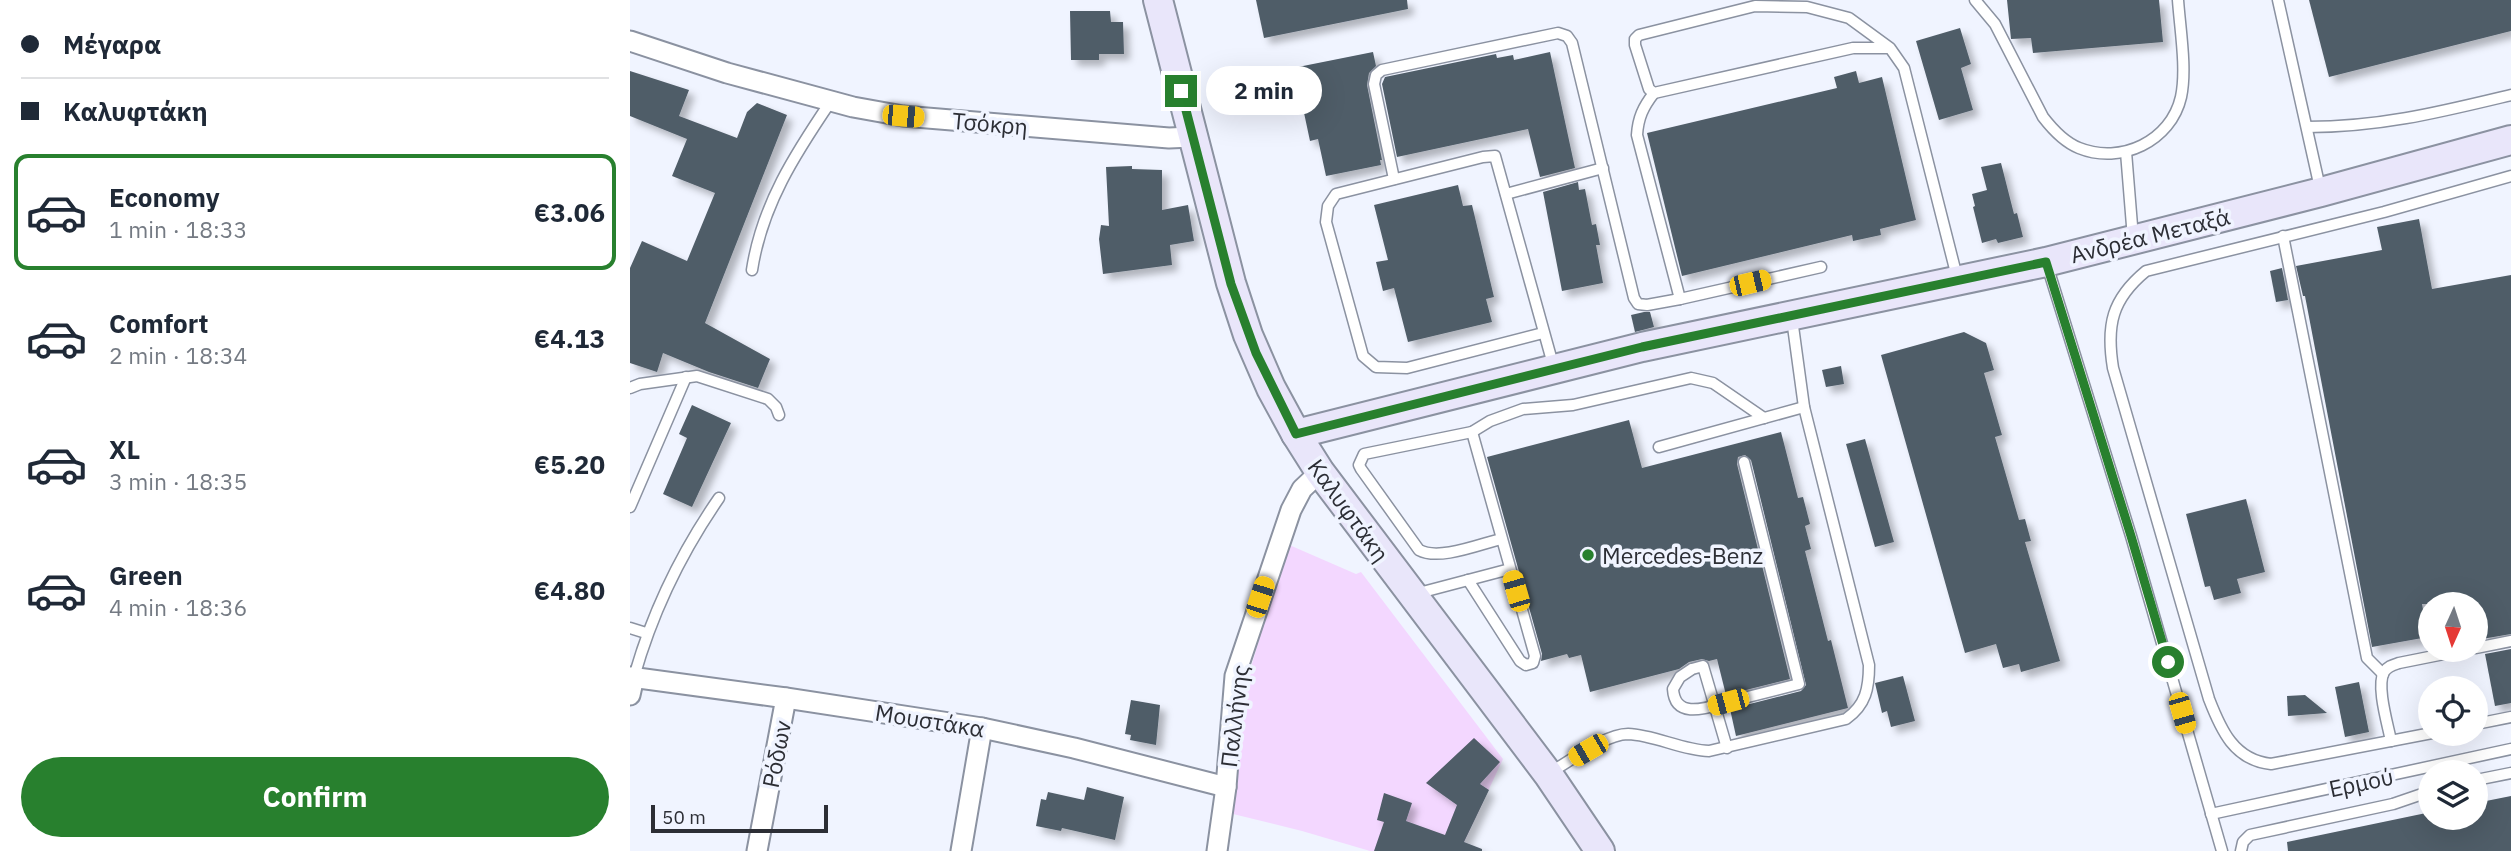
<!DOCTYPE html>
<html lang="en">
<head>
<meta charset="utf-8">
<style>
	:root { --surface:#fff; --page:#f6f6f7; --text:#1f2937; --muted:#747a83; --line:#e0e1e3; --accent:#28802e }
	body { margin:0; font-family:"IBM Plex Sans",sans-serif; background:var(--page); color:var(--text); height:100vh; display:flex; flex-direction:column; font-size:26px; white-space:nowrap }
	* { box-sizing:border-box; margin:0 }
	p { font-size:23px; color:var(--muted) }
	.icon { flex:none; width:38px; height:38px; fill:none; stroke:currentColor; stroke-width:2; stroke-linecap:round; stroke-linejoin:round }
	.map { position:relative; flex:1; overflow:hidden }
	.details { display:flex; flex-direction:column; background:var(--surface); width:630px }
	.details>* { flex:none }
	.top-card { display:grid; align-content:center; height:154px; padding:0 21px; background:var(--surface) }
	.needle { width:46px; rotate:183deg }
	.tools { position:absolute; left:1788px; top:592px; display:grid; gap:14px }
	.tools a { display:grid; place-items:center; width:70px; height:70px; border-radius:50%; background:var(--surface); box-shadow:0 7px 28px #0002; font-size:35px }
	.scale { position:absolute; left:21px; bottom:18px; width:177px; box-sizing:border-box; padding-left:7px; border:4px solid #2c2e35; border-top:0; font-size:19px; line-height:24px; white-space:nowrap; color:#2c2e35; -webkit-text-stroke:5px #f0f4ff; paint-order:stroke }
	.end { position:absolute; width:32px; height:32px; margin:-16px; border:9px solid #28802e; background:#fff; box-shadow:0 0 0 4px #fff }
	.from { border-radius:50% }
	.bubble { position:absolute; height:49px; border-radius:24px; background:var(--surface); box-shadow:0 7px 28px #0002; font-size:23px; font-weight:800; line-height:49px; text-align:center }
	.car { position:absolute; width:21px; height:42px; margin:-21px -10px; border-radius:9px; box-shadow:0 0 5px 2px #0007; background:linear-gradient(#f5c518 24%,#345 0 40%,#f5c518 0 76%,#345 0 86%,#f5c518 0) }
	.top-card b { display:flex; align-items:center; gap:24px; height:66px; font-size:26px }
	.top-card b+b { border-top:2px solid var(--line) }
	.top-card i { width:18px; height:18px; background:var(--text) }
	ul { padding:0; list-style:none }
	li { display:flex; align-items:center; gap:21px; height:116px; margin:0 14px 10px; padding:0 7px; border:4px solid transparent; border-radius:14px }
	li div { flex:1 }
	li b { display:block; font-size:26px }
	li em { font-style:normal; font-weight:800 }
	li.active { border-color:var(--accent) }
	li>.icon { width:63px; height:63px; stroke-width:1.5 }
	.button { display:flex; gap:14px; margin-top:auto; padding:14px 21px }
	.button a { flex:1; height:80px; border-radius:42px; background:var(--accent); color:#fff; font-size:28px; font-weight:800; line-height:80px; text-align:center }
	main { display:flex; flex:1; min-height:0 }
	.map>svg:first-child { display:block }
</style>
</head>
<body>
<main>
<section class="details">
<div class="top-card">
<b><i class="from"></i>Μέγαρα</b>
<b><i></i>Καλυφτάκη</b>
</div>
<ul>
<li class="active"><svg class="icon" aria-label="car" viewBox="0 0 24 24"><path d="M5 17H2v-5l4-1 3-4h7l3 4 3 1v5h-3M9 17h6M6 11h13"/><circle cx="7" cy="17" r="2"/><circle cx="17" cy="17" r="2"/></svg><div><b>Economy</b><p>1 min · 18:33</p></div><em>€3.06</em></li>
<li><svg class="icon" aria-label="car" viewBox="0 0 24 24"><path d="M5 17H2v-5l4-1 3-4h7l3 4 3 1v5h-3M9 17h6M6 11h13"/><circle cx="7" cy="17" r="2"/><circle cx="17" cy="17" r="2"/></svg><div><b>Comfort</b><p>2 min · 18:34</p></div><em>€4.13</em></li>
<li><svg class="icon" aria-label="car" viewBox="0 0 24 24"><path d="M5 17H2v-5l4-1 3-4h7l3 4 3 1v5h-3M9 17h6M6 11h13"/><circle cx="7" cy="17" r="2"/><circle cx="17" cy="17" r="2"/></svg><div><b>XL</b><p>3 min · 18:35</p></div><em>€5.20</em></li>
<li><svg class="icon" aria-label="car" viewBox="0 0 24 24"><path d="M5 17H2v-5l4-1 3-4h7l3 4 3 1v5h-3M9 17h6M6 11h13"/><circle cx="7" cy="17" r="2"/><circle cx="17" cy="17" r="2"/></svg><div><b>Green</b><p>4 min · 18:36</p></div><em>€4.80</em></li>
</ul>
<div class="button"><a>Confirm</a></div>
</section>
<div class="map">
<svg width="1881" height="851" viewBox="0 0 1881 851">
	<defs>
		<filter id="shadow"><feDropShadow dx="6" dy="6" stdDeviation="3.5" flood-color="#0004"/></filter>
	</defs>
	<rect width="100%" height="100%" fill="#f0f4ff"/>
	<path fill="#f3d7ff" d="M657 544 726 574 731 572 873 759 830 851H740L672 831 599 813 610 705Z"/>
	<g fill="#505d68" filter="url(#shadow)">
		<path d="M626 0H777L778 9 634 38Z"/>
		<path d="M1377 0H1529L1533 42 1403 53 1401 38 1381 39Z"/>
		<path d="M1679 0H1881V31L1699 77Z"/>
		<path d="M440 11H480L481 22H493L494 54H469V60H441Z"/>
		<path d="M1330 28 1341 64 1331 68 1343 110 1309 120 1286 41Z"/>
		<path d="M743 52 746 66 739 73 737 85 752 160H750L751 165 696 176 688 139 680 141 670 94H673L668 67Z"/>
		<path d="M920 52 945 168 910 177 898 129 767 157 752 84 755 77 866 54 867 58 883 55 884 60Z"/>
		<path d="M0 71 59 90 49 116 107 138 117 112 127 103 157 115 75 323 140 359 128 388 79 372 33 353 27 372 0 363V268L12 241 57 261 85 193 42 176 57 139 0 116Z"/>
		<path d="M1226 71 1229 83 1252 77 1286 220 1250 229 1251 235 1223 241 1222 235 1052 276 1017 133 1207 88 1204 77Z"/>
		<path d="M1371 163 1384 214 1387 213 1393 237 1368 243 1366 239 1352 243 1343 207 1345 206 1342 194 1357 190 1351 167Z"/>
		<path d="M502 166V169L532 170V210L558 205 564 241 540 245 542 265 473 274 469 239 471 225 479 226 476 167Z"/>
		<path d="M948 182 949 190 955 189 962 225 966 224 970 245H966L973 283 932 291 913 192Z"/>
		<path d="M828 185 833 206 842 205 864 297 856 299 862 322 778 342 764 288 753 291 746 262 758 260 744 205Z"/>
		<path d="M1789 219 1802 289 1881 275V634L1852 639 1850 628H1846V604H1792L1798 637 1742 647 1675 296H1673L1666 266 1752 250 1747 227Z"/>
		<path d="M1652 268 1658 300 1646 302 1640 271Z"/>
		<path d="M1014 312H1020L1024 327 1005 332 1001 315Z"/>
		<path d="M1334 332 1356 343 1364 370 1354 373 1372 435 1365 437 1389 520 1395 519 1401 541 1395 542 1430 661 1391 672 1389 664 1373 668 1366 644 1335 653 1251 355Z"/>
		<path d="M1211 366 1214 384 1196 387 1192 370Z"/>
		<path d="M62 405 101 423 62 507 33 494 57 438 49 434Z"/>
		<path d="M999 420 1012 468 1151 432 1168 498 1173 497 1180 524 1175 526 1181 549 1175 551 1198 641 1201 640 1218 708 1106 736 1100 709 1171 691 1176 685 1121 460 1115 455 1108 457 1107 464 1160 679 1096 695 1087 659 1079 661 1072 659 1059 662 1049 669 960 692 951 655 939 658 937 654 911 661 912 654 857 457Z"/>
		<path d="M1235 439 1264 542 1245 547 1216 444Z"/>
		<path d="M1616 499 1635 572 1607 579 1611 593 1584 600 1580 586 1575 587 1556 514Z"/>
		<path d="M1881 649V703L1865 706 1855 654Z"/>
		<path d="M1273 676 1285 721 1261 727 1257 711 1252 713 1245 683Z"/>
		<path d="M1729 682 1739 732 1715 737 1705 687Z"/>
		<path d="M1675 695 1697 713 1658 716 1657 696Z"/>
		<path d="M501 700 530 705 526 745 500 740 501 735 495 734Z"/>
		<path d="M844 738 870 762 850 784 859 790 834 842 852 849V851H744L754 822 747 820 754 793 782 803 776 821 815 835 827 805 796 783Z"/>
		<path d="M457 787 494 797 485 840 432 828 431 831 406 826 411 799 416 800 418 792 454 800Z"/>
		<path d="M1881 796V851H1658L1657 842 1801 812V817H1846V803Z"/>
	</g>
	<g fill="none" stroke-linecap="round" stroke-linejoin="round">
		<g stroke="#8b92a1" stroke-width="13">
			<g id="lane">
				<path d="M1345 0 1365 24 1413 117C1423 130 1434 142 1449 148 1491 165 1541 141 1551 97 1557 69 1550 29 1548 0"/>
				<path d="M1648 0 1690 188"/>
				<path d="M1260 48H1223L1024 93 1019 89 1005 45V39L1009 35 1125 6 1177 7 1219 18 1260 48 1274 68 1327 277"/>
				<path d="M1024 93C1013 107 1008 118 1007 135L1050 299"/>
				<path d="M1677 127C1751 127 1810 112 1881 95"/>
				<path d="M1496 152 1503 238"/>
				<path d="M764 179 744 84 746 75 752 70 928 33 937 36 942 43 1004 298 1008 304 1017 305 1050 299 1191 267"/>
				<path d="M876 194 973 168"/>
				<path d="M1653 236 1737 658 1753 674"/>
				<path d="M1417 265 1501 536 1592 851"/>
				<path d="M122 270C132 205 165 154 201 101"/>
				<path d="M913 333 777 368 746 367 733 356 696 222 698 206 706 194 853 157 865 156 924 368"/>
				<path d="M0 388 10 384 67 376 138 399 146 407 149 415"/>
				<path d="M1029 447 1174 407"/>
				<path d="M0 507 56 377"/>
				<path d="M871 539C850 544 809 561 789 550L731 469 729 465 734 454 842 432 860 421 893 409 943 405 1061 378 1083 383 1134 418"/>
				<path d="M838 580 890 661 896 665 903 663 905 656 842 432"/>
				<path d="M785 594 880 569"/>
				<path d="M0 628 16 633"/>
				<path d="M1846 648 1881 641"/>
				<path d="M1062 669 1073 666 1097 748"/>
				<path d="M4 677C22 613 51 553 89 498"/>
				<path d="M1098 702 1169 684 1114 462"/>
				<path d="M1846 724 1881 717"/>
				<path d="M1802 733 1641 764C1604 760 1591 730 1579 699L1483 368C1476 325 1482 299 1516 271L1754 212 1881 176"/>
				<path d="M1761 741C1758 725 1746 686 1754 672 1758 666 1763 665 1769 663L1839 649"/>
				<path d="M919 773C939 762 975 734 998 734 1025 735 1051 750 1079 751L1216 719C1236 705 1239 688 1239 665L1174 407 1162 319"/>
				<path d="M1846 780 1881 773"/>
				<path d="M1581 814 1881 749"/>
				<path d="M1611 851 1613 842 1620 835 1763 804 1801 791"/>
			</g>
		</g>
		<g stroke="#8b92a1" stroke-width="23">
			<g id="street">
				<path d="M0 41 97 73 223 107 273 116 539 138 562 137"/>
				<path d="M0 677 156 698 352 728 444 748 596 787"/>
				<path d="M0 695 4 677"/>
				<path d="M127 851 156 698"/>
				<path d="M331 851 352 728"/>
				<path d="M587 851 596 787 605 676 661 510 672 489 690 472"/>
			</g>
		</g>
		<g stroke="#8b92a1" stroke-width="32">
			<g id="secondary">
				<path d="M528 0 601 283 618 335 641 388 666 434 690 472 918 774 970 851"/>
				<path d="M666 434 1012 347 1416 262 1691 192 1881 140"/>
			</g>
		</g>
		<use href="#lane" stroke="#fff" stroke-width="10"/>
		<use href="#street" stroke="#fff" stroke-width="19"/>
		<use href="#secondary" stroke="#e9e6fa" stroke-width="28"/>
		<g stroke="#8b92a1" stroke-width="13" stroke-linecap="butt">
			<path id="lane-bridge" d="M1062 669 1050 677 1043 689C1045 721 1079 707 1098 702"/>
		</g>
		<use href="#lane-bridge" stroke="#fff" stroke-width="10"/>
	</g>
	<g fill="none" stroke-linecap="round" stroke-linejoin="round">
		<path stroke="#28802e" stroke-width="9" d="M551 91 601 284 626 353 666 434 1012 347 1416 262 1501 536 1538 662"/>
	</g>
	<circle fill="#28802e" stroke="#f0f4ff" stroke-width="2.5" cx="958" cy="555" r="7"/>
	<g text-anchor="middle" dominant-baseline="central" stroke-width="7" stroke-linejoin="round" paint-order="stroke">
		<g font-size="23" fill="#2c2e35" stroke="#f0f4ff">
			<text transform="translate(360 123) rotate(5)">Τσόκρη</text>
			<text transform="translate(1520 235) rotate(-14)">Ανδρέα Μεταξά</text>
			<text transform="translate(719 510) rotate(54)">Καλυφτάκη</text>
			<text transform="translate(604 716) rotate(-83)">Παλλήνης</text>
			<text transform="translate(300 720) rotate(9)">Μουστάκα</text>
			<text transform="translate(146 754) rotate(-79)">Ρόδων</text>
			<text transform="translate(1731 782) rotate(-12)">Ερμού</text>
		</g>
		<g font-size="23" fill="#2c2e35" stroke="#f0f4ff" text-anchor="start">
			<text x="972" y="555">Mercedes-Benz</text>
		</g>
	</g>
</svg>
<div class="tools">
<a><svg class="needle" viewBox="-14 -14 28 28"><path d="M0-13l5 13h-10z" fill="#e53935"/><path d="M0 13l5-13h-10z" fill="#747a83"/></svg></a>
<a><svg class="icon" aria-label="locate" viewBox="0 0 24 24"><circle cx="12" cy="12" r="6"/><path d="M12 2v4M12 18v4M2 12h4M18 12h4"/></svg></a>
<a><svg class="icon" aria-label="layers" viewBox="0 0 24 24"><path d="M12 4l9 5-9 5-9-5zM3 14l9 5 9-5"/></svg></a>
</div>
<div class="scale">50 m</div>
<i class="end from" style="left:1538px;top:662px"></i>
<i class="end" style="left:551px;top:91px"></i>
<div class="bubble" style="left:576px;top:66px;width:116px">2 min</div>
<i class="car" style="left:273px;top:116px;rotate:95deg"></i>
<i class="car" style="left:1120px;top:283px;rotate:77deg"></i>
<i class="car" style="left:886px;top:591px;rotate:344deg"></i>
<i class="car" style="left:630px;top:597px;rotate:18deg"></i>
<i class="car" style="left:1098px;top:702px;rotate:255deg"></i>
<i class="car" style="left:1552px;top:713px;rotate:164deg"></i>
<i class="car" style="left:958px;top:750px;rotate:240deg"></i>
</div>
</main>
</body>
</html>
